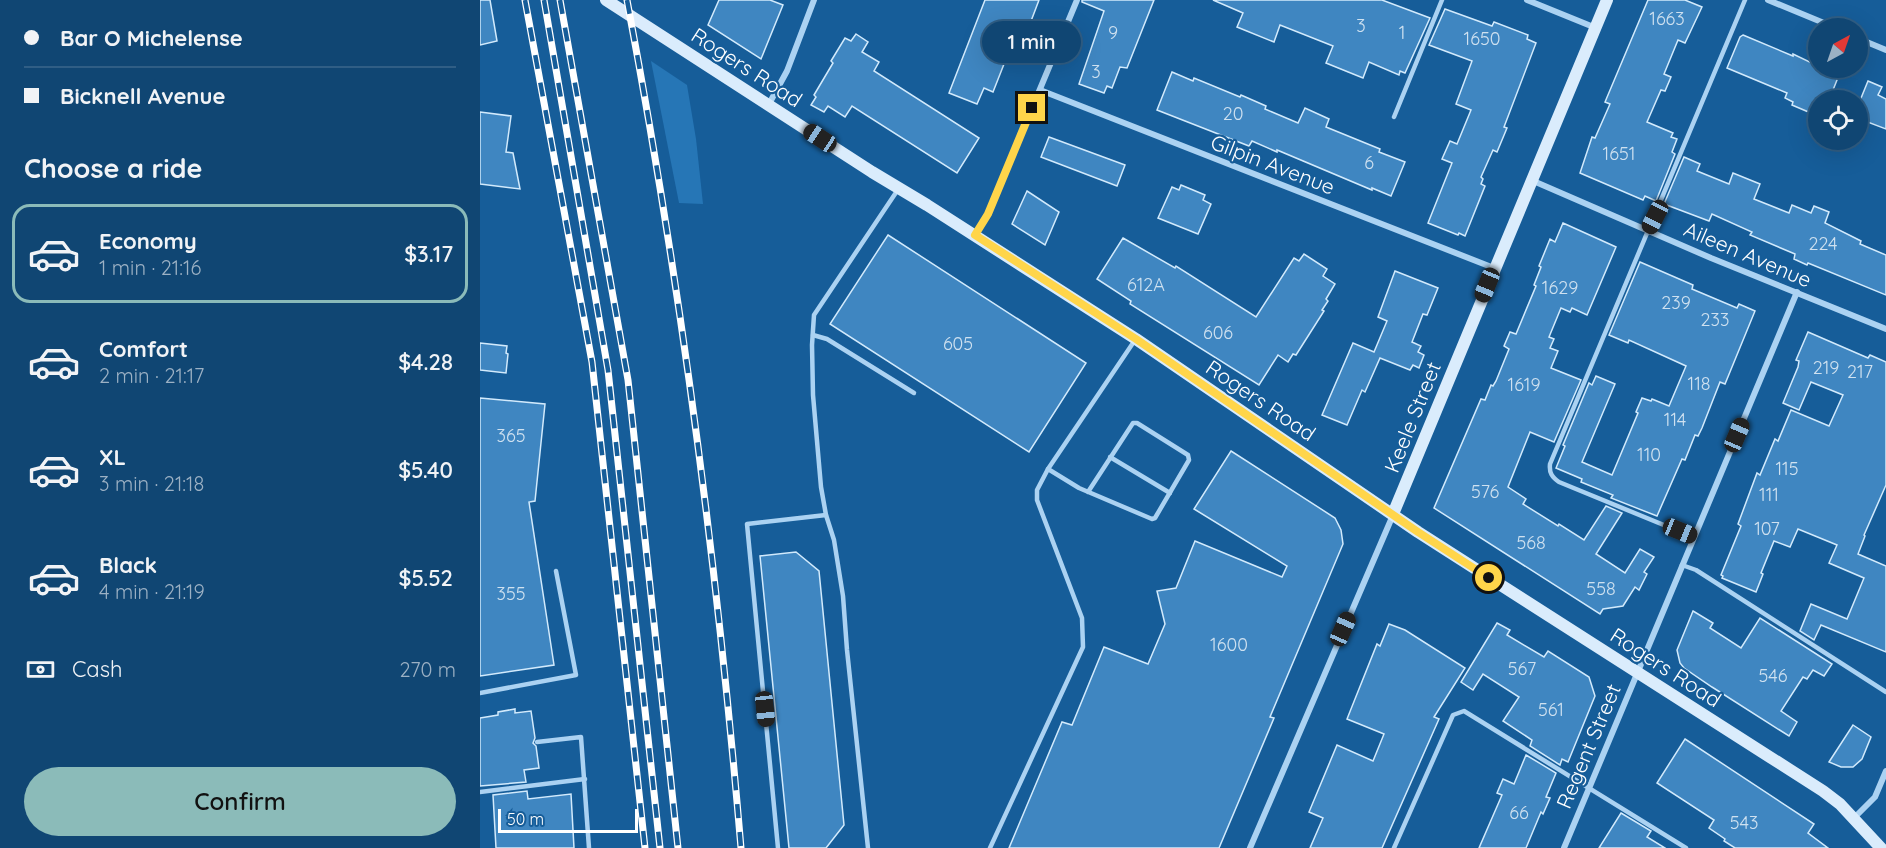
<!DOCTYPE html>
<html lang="en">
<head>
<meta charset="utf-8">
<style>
	:root { --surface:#104673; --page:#194d78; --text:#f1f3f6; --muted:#9cb1c4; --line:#305e85; --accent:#8bbbb9 }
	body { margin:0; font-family:Quicksand,sans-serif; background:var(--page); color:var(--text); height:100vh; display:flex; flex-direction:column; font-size:22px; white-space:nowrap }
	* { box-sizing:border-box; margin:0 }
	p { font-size:20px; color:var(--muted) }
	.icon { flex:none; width:33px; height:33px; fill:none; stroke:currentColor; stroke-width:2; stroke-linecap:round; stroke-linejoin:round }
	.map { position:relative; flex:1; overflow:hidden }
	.side { display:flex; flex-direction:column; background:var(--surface); width:480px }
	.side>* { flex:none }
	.guide { display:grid; align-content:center; height:132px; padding:0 24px; background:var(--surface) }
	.needle { width:39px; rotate:40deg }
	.fabs { position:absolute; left:1328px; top:18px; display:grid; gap:12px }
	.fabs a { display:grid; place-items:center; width:60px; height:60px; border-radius:50%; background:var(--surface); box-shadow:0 6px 24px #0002,0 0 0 2px var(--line); font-size:30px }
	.scale { position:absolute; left:18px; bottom:15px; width:140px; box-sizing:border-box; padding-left:6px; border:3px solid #fff; border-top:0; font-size:16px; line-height:21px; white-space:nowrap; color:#fff; -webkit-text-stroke:4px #165d99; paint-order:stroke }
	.end { position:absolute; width:27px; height:27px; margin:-14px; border:8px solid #ffd54a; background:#111; box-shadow:0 0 0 3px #111 }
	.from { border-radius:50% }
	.bubble { position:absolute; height:42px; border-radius:21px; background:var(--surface); box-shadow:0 6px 24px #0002,0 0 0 2px var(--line); font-size:20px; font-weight:600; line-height:42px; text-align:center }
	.car { position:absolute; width:18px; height:36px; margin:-18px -9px; border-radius:8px; box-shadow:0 0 4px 2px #0007; background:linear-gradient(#222 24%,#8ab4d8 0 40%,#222 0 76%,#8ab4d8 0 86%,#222 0) }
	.guide b { display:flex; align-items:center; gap:21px; height:57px; font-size:22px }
	.guide b+b { border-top:2px solid var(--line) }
	.guide i { width:15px; height:15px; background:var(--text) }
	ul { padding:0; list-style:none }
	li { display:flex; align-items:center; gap:18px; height:99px; margin:0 12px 9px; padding:0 12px; border:3px solid transparent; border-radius:18px }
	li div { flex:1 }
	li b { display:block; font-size:22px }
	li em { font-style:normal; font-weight:600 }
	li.selected { border-color:var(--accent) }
	li>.icon { width:54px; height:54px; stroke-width:1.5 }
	h2 { padding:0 24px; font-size:27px; line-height:72px }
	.pay { display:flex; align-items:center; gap:15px; height:66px; padding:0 24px; font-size:22px }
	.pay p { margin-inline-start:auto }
	.cta { display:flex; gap:12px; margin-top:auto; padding:12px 24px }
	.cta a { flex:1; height:69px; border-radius:36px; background:var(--accent); color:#111; font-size:24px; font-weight:600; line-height:69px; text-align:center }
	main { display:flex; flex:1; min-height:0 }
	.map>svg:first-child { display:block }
</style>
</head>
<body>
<main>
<section class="side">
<div class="guide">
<b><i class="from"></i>Bar O Michelense</b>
<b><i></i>Bicknell Avenue</b>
</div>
<h2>Choose a ride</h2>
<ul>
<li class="selected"><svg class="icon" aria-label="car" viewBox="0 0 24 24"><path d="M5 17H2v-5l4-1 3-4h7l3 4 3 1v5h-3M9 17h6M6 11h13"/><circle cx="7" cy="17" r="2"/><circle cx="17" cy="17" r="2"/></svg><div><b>Economy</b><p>1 min · 21:16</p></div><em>$3.17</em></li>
<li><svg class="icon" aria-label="car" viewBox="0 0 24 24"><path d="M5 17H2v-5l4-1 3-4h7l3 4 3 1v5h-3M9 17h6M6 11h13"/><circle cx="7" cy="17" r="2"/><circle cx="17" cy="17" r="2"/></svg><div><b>Comfort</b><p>2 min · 21:17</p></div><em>$4.28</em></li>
<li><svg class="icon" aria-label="car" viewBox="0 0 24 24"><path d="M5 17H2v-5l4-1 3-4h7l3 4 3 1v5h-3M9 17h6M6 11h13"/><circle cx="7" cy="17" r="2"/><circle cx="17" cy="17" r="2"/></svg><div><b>XL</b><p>3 min · 21:18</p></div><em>$5.40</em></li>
<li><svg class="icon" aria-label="car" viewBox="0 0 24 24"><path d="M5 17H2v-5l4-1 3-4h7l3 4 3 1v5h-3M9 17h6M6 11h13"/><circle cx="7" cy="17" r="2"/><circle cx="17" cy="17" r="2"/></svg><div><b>Black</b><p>4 min · 21:19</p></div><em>$5.52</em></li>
</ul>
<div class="pay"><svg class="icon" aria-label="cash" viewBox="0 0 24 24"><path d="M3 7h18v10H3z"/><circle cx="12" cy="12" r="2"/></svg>Cash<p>270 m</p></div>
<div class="cta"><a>Confirm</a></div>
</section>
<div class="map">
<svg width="1406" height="848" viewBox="0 0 1406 848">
	<rect width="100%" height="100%" fill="#165d99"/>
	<path fill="#2676b6" d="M171 61 207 85 216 139 223 204 199 203Z"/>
	<g fill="#3f86c1" stroke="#d2eafc" stroke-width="1.5">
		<path d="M0 0H10L17 41 0 45Z"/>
		<path d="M239 0H290L303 5 281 59 228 25Z"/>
		<path d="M505 0H559L548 29 539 26 513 92 504 88 497 104 469 93Z"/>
		<path d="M602 0H674L647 68 640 67 632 88 627 86 624 93 599 84 624 11 602 2Z"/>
		<path d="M733 0H902L950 18 925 73 920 71 919 75 889 62 883 78 846 63 853 46 800 25 794 42 757 27 763 13Z"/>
		<path d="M1168 0H1205L1222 7 1205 43 1198 40 1184 74 1191 77 1185 91 1181 90 1167 122 1193 133 1191 137 1197 139 1192 152 1195 154 1176 201 1165 196 1163 200 1100 173 1112 137 1115 138 1130 104 1125 102Z"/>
		<path d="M965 9 1012 26 1014 22 1048 35 1047 39 1056 43 1024 127 1027 128 1017 152 1013 150 1001 177 1003 179 1001 184 1005 186 985 236 979 233 978 235 948 223 972 163 962 159 970 141 977 144 991 110 976 104 992 61 949 45Z"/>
		<path d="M376 34 388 42 382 52 399 62 394 71 499 138 477 173 372 106 365 117 348 106 344 112 331 105 336 97 334 95 353 63 351 61 365 38 371 41Z"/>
		<path d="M1263 35 1313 56V54L1334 64 1338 68 1359 75 1349 100H1338V116L1312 105 1313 102 1305 98 1307 93 1247 68 1260 37Z"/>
		<path d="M692 72 713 81 714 78 760 97 761 95 786 106 785 109 818 123 825 108 849 119 846 127 900 149 899 152 925 162 911 196 892 188V190L797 150V152L772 141 769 146 677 110Z"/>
		<path d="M1388 81 1402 87 1398 95 1406 99V129L1377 118V108Z"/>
		<path d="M0 112 31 116 26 152 33 153 40 189 0 184Z"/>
		<path d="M569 137 645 165 637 186 561 157Z"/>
		<path d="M1204 157 1220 164 1217 171 1249 184 1253 173 1280 184 1274 199 1309 213 1312 205 1331 213 1334 206 1349 212 1345 223 1381 241 1380 244 1406 255V295L1328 263 1327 265 1314 259 1315 254 1270 235 1272 232 1232 214 1229 221 1184 204Z"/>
		<path d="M701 185 725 195 723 200 731 204 718 234 678 218 692 187 699 190Z"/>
		<path d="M547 191 579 212 565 245 532 224Z"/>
		<path d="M1083 223 1136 247 1107 315 1092 308 1090 312 1081 308 1069 337 1074 339 1070 348 1078 351 1071 368 1101 380 1074 442 1050 432 1028 487 1046 499 1043 504 1078 526 1079 524 1104 540 1126 506 1142 513 1116 554 1145 573 1160 549 1174 557 1164 572 1167 574 1159 590 1155 587 1143 606 1123 609 1120 614 954 508 1001 399 1005 400 1011 385 1013 386 1016 381 1029 349 1024 346 1030 332 1036 334 1056 286 1054 285 1061 267 1059 266 1070 239 1075 242Z"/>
		<path d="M408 235 606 363 549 452 350 324Z"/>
		<path d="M643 238 695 268 696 266 776 317 814 258 819 261 824 254 847 269 843 276 855 284 846 299 848 301 842 310 844 311 816 355 813 354 808 362 798 355 779 385 650 304 651 301 617 279Z"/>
		<path d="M1160 262 1213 285 1212 289 1257 308 1259 304 1275 311 1245 384 1240 382 1222 428 1218 436 1215 435 1205 460 1202 459 1177 516 1131 498 1133 495 1101 482 1102 479 1076 468 1085 446 1083 445 1109 383 1112 385 1116 376 1135 384 1102 462 1132 475 1158 413 1156 412 1162 398 1171 401 1172 399 1189 406 1206 366 1149 340 1148 343 1129 335Z"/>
		<path d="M915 271 958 288 947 315 943 314 932 342 941 346 938 352 944 355 939 368 933 365 930 370 900 358 885 392 882 390 867 425 842 415 873 343 894 352 907 321 898 317Z"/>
		<path d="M1328 332 1388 358 1390 355 1406 362V485L1384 535 1385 536 1378 554 1406 566V652L1341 625 1334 640 1320 631 1331 604 1367 619 1384 578 1349 563 1357 545 1318 529 1310 547 1294 541 1281 573 1283 574 1276 592 1242 578 1243 576 1241 575 1261 526 1258 524 1277 473 1280 475 1295 439 1298 441 1311 410 1349 426 1363 395 1331 382 1319 410 1303 403 1318 367 1319 361 1316 360Z"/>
		<path d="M0 343 27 346 26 353 28 354 26 373 0 370Z"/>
		<path d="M0 398 65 404 55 501 49 502 74 665 0 676Z"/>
		<path d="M751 451 855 518 861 530 863 544 790 717 794 718 739 848H529L582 722 592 725 624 647 668 664 685 624 677 591 696 588 715 541 802 577 807 566 714 509Z"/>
		<path d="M316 552 339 571 364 825 346 848H309L280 556Z"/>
		<path d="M1213 611 1233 623 1230 628 1261 648 1280 618 1352 664 1344 676 1333 670 1327 679 1323 677 1301 711 1317 722 1309 736 1232 687 1204 668 1200 663 1197 650Z"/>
		<path d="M1017 623 1030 630 1027 635 1064 657 1068 651 1109 677 1115 696 1088 762 1082 759 1080 765 1050 746 1052 740 1023 721 1039 697 1003 674 993 690 981 682Z"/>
		<path d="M909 624 925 630 985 668 954 717 959 719 902 848H830L843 818 829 812 857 745 893 761 904 734 867 719 897 644 900 646Z"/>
		<path d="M35 709V713L51 711 55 738 53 743 56 746 59 768 44 770 46 782 0 786V718L18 715V712Z"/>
		<path d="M1373 725 1391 737 1382 759 1373 767H1361L1349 762Z"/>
		<path d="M1205 739 1334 824 1328 833 1348 848H1255L1244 841 1245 839 1229 828 1234 820 1177 783Z"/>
		<path d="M1046 755 1076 773 1066 797 1070 798 1063 814 1061 812 1046 848H999L1022 795 1017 793 1023 779 1034 784Z"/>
		<path d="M47 791 48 799 91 794 94 848H16L13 795Z"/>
		<path d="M1141 813 1171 831 1167 837 1185 848H1119Z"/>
	</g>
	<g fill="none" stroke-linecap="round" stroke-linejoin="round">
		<g stroke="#abd2f2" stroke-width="4.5">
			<path d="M914 117 962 0"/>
			<path d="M333 335 347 339 434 393"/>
			<path d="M630 457 690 493"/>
			<path d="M568 469 599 488 672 519 675 518 709 460 708 455 657 423H653L608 492"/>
			<path d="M1213 537 1079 482C1072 477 1069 473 1070 464L1265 0"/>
			<path d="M1202 565 1216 570 1406 692"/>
			<path d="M0 693 96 675 76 571"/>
			<path d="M57 742 101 737 109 848"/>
			<path d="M0 792 105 779"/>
			<path d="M298 848 267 524 346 515"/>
			<path d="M388 848 367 650 363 596 354 540 346 515 341 487 333 395 332 345 334 315 419 188"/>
			<path d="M510 848 603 647 602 618 557 500V490L568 469 655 340"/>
			<path d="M914 848 973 715 984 711 1206 848"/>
		</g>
		<g stroke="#abd2f2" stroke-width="6">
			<path d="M1047 0 1116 28"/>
			<path d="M1288 0 1356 28"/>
			<path d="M1377 38 1406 50"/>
			<path d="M560 90 1014 268"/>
			<path d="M289 104 307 71 334 0"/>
			<path d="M1051 180 1231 258 1406 329"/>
			<path d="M495 235 508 214 597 0"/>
			<path d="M1373 819 1395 797 1406 771"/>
			<path d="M770 848 913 515"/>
			<path d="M1084 848 1317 292"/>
		</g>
		<g stroke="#daecfc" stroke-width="12">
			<path d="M126 0 392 172 447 205 656 339 938 532 1343 791 1360 804 1401 848"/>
			<path d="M913 514 1127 0"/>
		</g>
		<g stroke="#fff" stroke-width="7">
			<g id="rail">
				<path d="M45 0 112 362 165 848"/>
				<path d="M64 0 128 370 180 848"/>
				<path d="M80 0 148 380 198 848"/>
				<path d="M147 0C200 281 237 563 261 848"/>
			</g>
		</g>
		<use href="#rail" stroke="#165d99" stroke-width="4.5" stroke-dasharray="14" stroke-linecap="butt"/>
	</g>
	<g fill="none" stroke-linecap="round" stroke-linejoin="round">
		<path stroke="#ffd54a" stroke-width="8" d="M552 108 508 214 495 235 656 339 938 532 1009 578"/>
	</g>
	<g text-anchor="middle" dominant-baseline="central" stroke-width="4.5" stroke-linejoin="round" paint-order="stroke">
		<g font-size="18" fill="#cfe1f0">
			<text x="1187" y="18">1663</text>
			<text x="881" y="25">3</text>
			<text x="633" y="32">9</text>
			<text x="922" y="32">1</text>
			<text x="1002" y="38">1650</text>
			<text x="616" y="71">3</text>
			<text x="753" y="113">20</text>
			<text x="1139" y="153">1651</text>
			<text x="889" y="162">6</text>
			<text x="1343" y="243">224</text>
			<text x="666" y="284">612A</text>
			<text x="1080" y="287">1629</text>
			<text x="1196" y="302">239</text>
			<text x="1235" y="319">233</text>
			<text x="738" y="332">606</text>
			<text x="478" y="343">605</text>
			<text x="1346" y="367">219</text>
			<text x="1380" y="371">217</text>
			<text x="1219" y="383">118</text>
			<text x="1044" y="384">1619</text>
			<text x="1195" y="419">114</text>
			<text x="31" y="435">365</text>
			<text x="1169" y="454">110</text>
			<text x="1307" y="468">115</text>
			<text x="1005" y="491">576</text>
			<text x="1289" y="494">111</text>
			<text x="1287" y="528">107</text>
			<text x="1051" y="542">568</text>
			<text x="1121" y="588">558</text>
			<text x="31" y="593">355</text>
			<text x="749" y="644">1600</text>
			<text x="1042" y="668">567</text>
			<text x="1293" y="675">546</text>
			<text x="1071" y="709">561</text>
			<text x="1039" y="812">66</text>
			<text x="1264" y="822">543</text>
		</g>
		<g font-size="21" fill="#fff" stroke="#165d99">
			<text transform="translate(267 67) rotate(33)">Rogers Road</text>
			<text transform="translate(793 164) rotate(21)">Gilpin Avenue</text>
			<text transform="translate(1268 254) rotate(23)">Aileen Avenue</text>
			<text transform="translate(781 400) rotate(34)">Rogers Road</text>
			<text transform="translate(932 417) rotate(-68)">Keele Street</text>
			<text transform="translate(1186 667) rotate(33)">Rogers Road</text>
			<text transform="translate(1108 746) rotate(-67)">Regent Street</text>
		</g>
	</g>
</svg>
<div class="fabs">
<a><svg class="needle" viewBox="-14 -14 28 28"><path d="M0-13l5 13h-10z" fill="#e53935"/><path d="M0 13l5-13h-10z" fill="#9cb1c4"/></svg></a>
<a><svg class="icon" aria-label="locate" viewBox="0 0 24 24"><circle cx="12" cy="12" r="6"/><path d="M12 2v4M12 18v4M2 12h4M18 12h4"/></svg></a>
</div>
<div class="scale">50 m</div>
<i class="end from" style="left:1009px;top:578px"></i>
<i class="end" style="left:552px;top:108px"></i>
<div class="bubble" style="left:502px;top:21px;width:99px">1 min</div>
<i class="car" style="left:340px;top:138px;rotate:303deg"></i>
<i class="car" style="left:1175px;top:217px;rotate:207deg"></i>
<i class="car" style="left:1007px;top:285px;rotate:202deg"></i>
<i class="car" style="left:1257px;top:435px;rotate:23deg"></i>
<i class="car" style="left:1200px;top:531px;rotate:112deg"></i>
<i class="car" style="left:863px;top:629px;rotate:24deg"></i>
<i class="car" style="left:285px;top:709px;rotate:174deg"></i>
</div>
</main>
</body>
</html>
